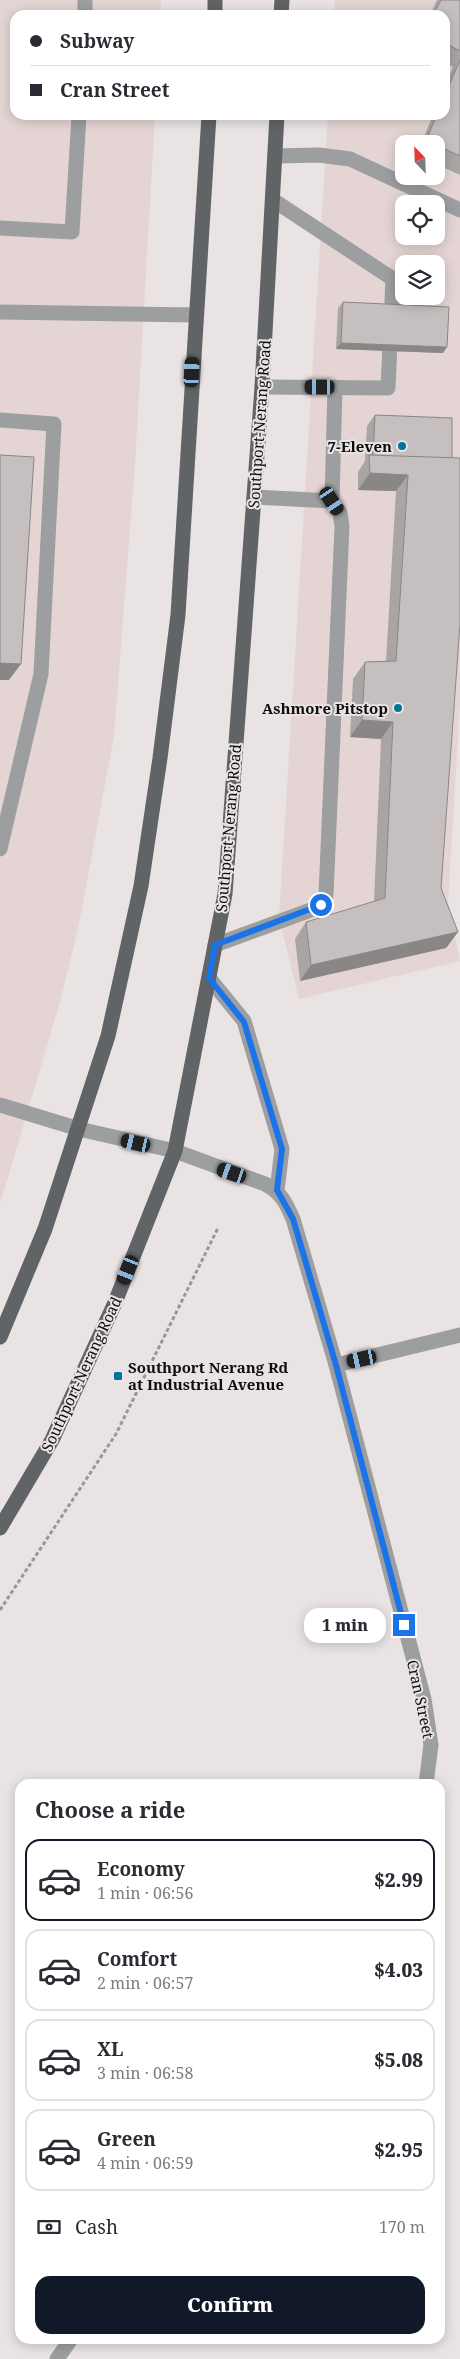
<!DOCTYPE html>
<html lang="en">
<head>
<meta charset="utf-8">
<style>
	:root { --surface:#fff; --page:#f2f2f3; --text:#2b2b33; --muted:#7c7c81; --line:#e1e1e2; --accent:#111827 }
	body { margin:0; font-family:"Noto Serif",serif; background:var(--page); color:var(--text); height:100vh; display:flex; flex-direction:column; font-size:19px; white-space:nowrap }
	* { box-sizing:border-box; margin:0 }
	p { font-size:16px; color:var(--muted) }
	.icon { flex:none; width:28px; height:28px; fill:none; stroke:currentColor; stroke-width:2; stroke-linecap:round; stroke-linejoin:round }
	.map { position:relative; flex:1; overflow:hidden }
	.side { position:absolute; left:15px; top:1779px; width:430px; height:565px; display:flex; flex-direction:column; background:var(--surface); border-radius:15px; box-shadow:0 2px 12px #0003 }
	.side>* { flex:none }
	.top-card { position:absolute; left:10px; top:10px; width:440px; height:110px; border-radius:15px; box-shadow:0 2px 12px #0003; display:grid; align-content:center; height:110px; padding:0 20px; background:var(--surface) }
	.needle { width:32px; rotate:337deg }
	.tools { position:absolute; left:395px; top:135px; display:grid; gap:10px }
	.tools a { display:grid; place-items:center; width:50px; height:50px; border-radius:10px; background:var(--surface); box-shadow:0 2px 12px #0003; font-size:25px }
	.end { position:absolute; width:22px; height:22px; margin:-11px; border:6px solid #1a73e8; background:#fff; box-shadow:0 0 0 2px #fff }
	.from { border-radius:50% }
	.bubble { position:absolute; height:35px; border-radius:15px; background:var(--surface); box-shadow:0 2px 12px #0003; font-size:16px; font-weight:800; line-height:35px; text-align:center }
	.car { position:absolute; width:15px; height:30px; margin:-15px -8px; border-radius:6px; box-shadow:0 0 4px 1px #0007; background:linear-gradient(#222 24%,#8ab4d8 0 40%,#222 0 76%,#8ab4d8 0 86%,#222 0) }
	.top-card b { display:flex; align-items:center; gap:18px; height:48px; font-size:19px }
	.top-card b+b { border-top:1px solid var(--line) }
	.top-card i { width:12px; height:12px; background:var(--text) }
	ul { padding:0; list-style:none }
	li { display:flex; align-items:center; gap:15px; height:82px; margin:0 10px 8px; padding:0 10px; border:2px solid var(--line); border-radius:15px }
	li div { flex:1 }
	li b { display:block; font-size:19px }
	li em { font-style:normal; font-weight:800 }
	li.current { border-color:var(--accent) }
	li>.icon { width:45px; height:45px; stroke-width:1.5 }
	h2 { padding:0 20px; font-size:22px; line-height:60px }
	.pay { display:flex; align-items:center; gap:12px; height:55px; padding:0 20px; font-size:19px }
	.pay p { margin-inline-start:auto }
	.button { display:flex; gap:10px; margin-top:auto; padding:10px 20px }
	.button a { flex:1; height:58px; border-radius:15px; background:var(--accent); color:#fff; font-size:20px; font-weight:800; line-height:58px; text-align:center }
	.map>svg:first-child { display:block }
</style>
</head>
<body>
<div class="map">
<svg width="460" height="2359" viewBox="0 0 460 2359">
	<rect width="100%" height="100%" fill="#e9e3e3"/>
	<g fill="#e4d5d4" fill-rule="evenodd">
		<path d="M0 0H161L160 15H15V115H155L135 464 114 736 79 924 60 1002 0 1204Z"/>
		<path d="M335 0H460V703L448 903 460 961 299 999 279 918 328 115H445V15H334ZM404 144H436V176H404ZM404 204H436V236H404ZM404 264H436V296H404Z"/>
	</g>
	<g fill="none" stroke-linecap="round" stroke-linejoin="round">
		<path stroke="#9b9797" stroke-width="3" stroke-dasharray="4 2.5" stroke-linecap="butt" d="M0 1610 116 1434 218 1228"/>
		<g stroke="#9c9e9f" stroke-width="15">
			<path d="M85 15V0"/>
			<path d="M275 156 319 155 350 159 460 210"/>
			<path d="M0 228 72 232 79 115"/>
			<path d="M0 312 195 315"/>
			<path d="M262 387 388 388 393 279 273 200"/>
			<path d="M0 420 54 424 41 674 0 849"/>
			<path d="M254 497 332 501"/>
			<path d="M215 945 316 908 321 905 326 895 342 526 340 513 332 501 335 387"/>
			<path d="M209 978 244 1021 282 1149 277 1191"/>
			<path d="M0 1105 79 1129 175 1151 265 1184C281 1192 286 1203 293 1219L336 1365 424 1699 431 1745 426 1784"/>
			<path d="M336 1365 460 1335"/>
			<path d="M57 2359 71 2339"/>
		</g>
		<g stroke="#616466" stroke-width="15">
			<path d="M215 15V0"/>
			<path d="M281 15 282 0"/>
			<path d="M0 1337 45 1229 108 1036 141 886 160 758 178 615 209 115"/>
			<path d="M0 1528 52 1440 114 1305 175 1151 225 894 262 387 277 115"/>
		</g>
	</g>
	<g fill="#a9a5a4">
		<path d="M437 0H460V175L436 164V144H421L433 115H445V86L453 67 445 63V15H430Z"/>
		<path d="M343 302 443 353 336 349 338 308Z"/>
		<path d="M375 415 452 418 441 888 458 932 446 948 300 981 295 939 306 922 374 902 381 739 350 737 353 679 365 662 386 661 396 491 358 490V472L365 461 367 426Z"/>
	</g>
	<g fill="#8a8686">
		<path d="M341 343 447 347 443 353 336 349Z"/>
		<path d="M370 473 408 475 396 491 358 490Z"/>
		<path d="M0 663 21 664 9 680H0Z"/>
		<path d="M362 720 393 722 381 739 350 737Z"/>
		<path d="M458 932 446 948 300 981 311 965Z"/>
	</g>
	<g fill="#c5c0bf" stroke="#8a8686">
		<path d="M441 0H460V51L445 43V15H433Z"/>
		<path d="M460 60V156L436 145V144H434L426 140 437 115H445V95Z"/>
		<path d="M343 302 449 307 447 347 341 343Z"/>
		<path d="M375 415 452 418V459L373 456Z"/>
		<path d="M0 455 34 457 21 664 0 663Z"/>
		<path d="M369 455 460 458V624L441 888 458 932 311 965 306 922 385 898 393 722 362 720 365 662 396 661 408 475 370 473Z"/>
	</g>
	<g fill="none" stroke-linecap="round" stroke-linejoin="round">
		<path stroke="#1a73e8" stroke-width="6" d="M321 905 215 945 209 978 244 1022 282 1149 277 1190 293 1219 336 1365 404 1625"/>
	</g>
	<g fill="#03739e" stroke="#e9e3e3" stroke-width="2">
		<circle cx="402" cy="446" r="5"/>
		<circle cx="398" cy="708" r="5"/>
		<rect x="113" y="1371" width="10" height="10" rx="2.5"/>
	</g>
	<g text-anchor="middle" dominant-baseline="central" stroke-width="4" stroke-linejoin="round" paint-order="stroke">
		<g font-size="15" fill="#0f0d0d" stroke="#e9e3e3">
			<text transform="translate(259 424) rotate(-86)">Southport-Nerang Road</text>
			<text transform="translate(228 828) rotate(-85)">Southport-Nerang Road</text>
			<text transform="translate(81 1374) rotate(-65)">Southport-Nerang Road</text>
			<text transform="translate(421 1699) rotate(78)">Cran Street</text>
		</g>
		<g font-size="15" font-weight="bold" fill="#0f0d0d" stroke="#e9e3e3" text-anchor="end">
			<text x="392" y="446">7-Eleven</text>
			<text x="388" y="708">Ashmore Pitstop</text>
			<text x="128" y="1367" text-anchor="start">Southport Nerang Rd<tspan x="128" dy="17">at Industrial Avenue</tspan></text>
		</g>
	</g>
</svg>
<div class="tools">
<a><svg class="needle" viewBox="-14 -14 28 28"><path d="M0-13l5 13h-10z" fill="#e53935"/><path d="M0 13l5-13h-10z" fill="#7c7c81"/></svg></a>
<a><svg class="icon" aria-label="locate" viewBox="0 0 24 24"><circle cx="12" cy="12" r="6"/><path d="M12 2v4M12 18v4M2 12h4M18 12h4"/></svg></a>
<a><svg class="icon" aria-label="layers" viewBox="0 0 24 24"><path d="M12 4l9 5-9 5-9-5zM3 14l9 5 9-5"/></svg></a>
</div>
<i class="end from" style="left:321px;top:905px"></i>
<i class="end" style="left:404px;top:1625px"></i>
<div class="bubble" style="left:304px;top:1608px;width:82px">1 min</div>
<i class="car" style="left:192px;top:372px;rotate:3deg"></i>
<i class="car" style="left:320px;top:387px;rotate:270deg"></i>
<i class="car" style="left:332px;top:501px;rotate:147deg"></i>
<i class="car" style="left:136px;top:1143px;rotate:283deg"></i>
<i class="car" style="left:232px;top:1173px;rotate:289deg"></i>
<i class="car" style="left:128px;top:1270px;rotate:202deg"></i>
<i class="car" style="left:362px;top:1359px;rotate:258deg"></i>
<div class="top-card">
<b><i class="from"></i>Subway</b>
<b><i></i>Cran Street</b>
</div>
<section class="side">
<h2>Choose a ride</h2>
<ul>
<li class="current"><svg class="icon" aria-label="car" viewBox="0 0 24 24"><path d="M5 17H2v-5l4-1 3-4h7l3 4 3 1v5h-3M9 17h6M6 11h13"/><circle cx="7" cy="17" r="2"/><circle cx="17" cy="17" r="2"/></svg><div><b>Economy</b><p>1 min · 06:56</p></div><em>$2.99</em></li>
<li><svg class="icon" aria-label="car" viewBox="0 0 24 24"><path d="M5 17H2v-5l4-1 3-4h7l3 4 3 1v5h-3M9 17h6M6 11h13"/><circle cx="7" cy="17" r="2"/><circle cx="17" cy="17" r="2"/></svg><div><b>Comfort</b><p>2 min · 06:57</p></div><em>$4.03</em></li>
<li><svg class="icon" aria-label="car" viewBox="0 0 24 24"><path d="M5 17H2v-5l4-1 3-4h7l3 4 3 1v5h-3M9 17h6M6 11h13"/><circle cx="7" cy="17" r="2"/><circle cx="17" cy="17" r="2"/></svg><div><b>XL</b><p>3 min · 06:58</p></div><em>$5.08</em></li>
<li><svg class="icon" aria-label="car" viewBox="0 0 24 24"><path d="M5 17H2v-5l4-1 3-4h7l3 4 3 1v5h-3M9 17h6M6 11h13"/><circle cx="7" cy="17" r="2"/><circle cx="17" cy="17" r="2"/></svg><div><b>Green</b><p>4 min · 06:59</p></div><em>$2.95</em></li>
</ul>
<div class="pay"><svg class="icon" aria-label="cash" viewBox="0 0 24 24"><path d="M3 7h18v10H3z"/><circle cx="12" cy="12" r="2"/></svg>Cash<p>170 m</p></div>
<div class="button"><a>Confirm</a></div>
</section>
</div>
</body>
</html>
